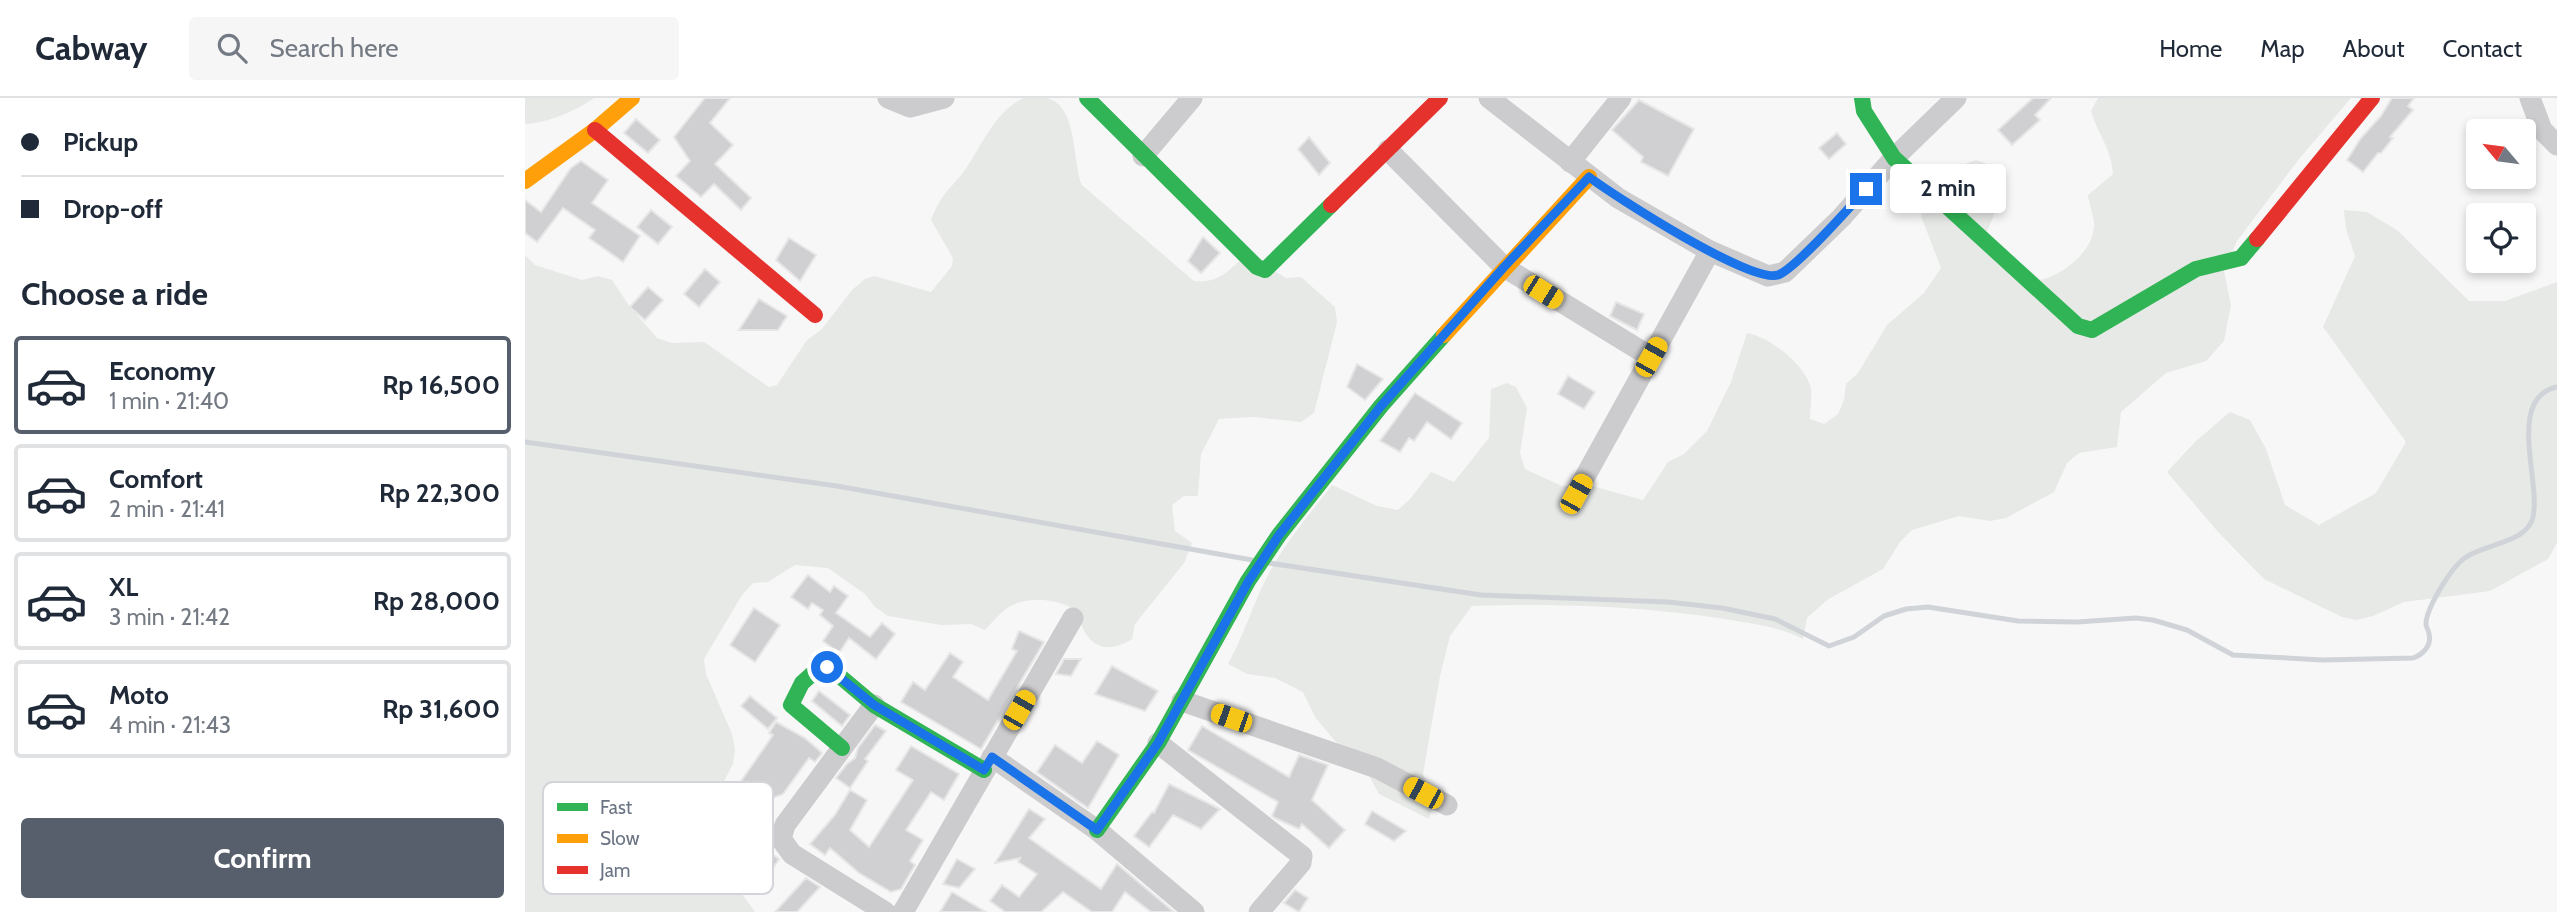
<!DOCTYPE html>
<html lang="en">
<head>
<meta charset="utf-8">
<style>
	:root { --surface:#fff; --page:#f6f6f7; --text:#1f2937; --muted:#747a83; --line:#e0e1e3; --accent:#575f6c }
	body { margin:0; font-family:Cabin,sans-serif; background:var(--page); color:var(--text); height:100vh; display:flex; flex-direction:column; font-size:26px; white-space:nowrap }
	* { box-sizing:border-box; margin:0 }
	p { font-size:23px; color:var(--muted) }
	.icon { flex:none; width:38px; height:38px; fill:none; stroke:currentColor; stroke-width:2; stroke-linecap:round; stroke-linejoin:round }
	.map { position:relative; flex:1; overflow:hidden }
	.details { display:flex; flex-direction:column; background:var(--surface); width:525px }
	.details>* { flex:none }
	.hud { display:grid; align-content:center; height:154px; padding:0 21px; background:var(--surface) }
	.needle { width:46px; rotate:299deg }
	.tools { position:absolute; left:1941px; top:21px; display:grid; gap:14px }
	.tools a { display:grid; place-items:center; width:70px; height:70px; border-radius:7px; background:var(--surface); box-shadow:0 4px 10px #0003; font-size:35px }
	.end { position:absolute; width:32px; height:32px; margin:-16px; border:9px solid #1a73e8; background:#fff; box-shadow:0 0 0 4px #fff }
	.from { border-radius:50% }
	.bubble { position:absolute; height:49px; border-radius:7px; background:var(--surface); box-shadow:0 4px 10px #0003; font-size:23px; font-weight:800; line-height:49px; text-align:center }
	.car { position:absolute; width:21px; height:42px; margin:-21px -10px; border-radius:9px; box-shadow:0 0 5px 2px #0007; background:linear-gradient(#f5c518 24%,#345 0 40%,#f5c518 0 76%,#345 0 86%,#f5c518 0) }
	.hud b { display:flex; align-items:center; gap:24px; height:66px; font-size:26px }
	.hud b+b { border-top:2px solid var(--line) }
	.hud i { width:18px; height:18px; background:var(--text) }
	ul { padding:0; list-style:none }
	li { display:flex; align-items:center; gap:21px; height:98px; margin:0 14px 10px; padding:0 7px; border:4px solid var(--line); border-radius:7px }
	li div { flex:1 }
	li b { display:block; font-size:26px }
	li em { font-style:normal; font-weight:800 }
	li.active { border-color:var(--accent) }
	li>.icon { width:63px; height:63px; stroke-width:1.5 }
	h2 { padding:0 21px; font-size:32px; line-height:84px }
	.primary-button { display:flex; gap:14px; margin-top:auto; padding:14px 21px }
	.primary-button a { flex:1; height:80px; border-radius:7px; background:var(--accent); color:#fff; font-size:28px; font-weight:800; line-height:80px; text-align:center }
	header { display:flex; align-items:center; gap:42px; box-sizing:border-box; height:98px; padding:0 35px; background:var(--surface); border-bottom:2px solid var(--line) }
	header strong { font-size:33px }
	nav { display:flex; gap:38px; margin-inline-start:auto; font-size:24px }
	.search { width:490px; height:63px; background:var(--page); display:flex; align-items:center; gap:18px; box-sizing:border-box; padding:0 24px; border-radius:7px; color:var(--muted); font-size:26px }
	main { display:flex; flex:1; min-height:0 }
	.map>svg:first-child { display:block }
</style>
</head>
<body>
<header>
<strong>Cabway</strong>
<div class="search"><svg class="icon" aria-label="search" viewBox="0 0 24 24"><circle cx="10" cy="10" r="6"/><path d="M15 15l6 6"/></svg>Search here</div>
<nav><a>Home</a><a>Map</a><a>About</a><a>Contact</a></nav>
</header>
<main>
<section class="details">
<div class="hud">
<b><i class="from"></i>Pickup</b>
<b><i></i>Drop-off</b>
</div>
<h2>Choose a ride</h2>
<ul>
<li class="active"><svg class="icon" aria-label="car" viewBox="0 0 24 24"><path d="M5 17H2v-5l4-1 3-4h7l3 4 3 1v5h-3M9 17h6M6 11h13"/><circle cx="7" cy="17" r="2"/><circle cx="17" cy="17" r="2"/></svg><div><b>Economy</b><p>1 min · 21:40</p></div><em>Rp 16,500</em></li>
<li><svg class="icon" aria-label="car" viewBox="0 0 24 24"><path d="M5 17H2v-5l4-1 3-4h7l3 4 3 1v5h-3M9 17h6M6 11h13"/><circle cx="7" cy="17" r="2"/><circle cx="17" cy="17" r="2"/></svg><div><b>Comfort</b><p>2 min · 21:41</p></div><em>Rp 22,300</em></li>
<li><svg class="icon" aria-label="car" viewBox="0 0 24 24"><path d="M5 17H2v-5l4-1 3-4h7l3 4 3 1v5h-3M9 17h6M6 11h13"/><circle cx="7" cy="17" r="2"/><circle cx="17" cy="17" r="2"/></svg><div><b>XL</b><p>3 min · 21:42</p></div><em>Rp 28,000</em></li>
<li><svg class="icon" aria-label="car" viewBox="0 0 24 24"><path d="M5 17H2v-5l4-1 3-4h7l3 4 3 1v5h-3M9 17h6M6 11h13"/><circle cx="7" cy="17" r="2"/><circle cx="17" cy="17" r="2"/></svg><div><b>Moto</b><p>4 min · 21:43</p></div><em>Rp 31,600</em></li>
</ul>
<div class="primary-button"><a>Confirm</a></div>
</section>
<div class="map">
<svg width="2032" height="814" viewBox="0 0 2032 814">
	<rect width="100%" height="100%" fill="#f7f7f7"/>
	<g fill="#e6e9e5">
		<path d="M0 0H69C51 13 22 25 0 26Z"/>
		<path d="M498 0C505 0 514 0 521 0 553 6 547 63 557 87L669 183C694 186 704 172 722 156L761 180 776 179 810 209 812 224 789 315 776 324 729 319 694 321 676 356 673 398H659L647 407 650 433 667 445 659 465 610 526 607 541C577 560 559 544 552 513 532 500 500 497 481 511 473 517 467 525 460 532L446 526 416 527 363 518 350 509 340 496 303 470 270 467 243 484 228 485 217 497 179 561 181 576 207 636 210 651 208 666 184 712 204 778 230 814H0V157L10 167 57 182 73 178 87 182 105 209 132 240 147 245 179 244 244 289 252 287 282 242 296 232 327 192 340 181 349 178 406 194 427 168 428 160 406 122C417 94 424 93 440 72 457 47 470 14 498 0Z"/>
		<path d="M1573 0H1826L1774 61 1712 143 1699 173 1706 207 1699 243 1681 263 1641 275 1596 314 1592 349 1554 355 1542 365 1529 394 1481 420 1465 423 1434 418 1387 432 1375 444 1358 471 1302 502 1282 520 1278 541C1253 528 1228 526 1200 521 1116 508 1031 505 947 508L925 538 915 578 898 676 909 703 904 721 854 696 836 663 810 643 790 619 778 594 750 580 722 576 703 566C718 539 727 509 741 481 758 447 784 417 807 387L852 408 873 412 885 401 906 374 929 384 964 340 966 291 982 285 991 289 1002 310 995 355 1000 371 1037 388 1063 387 1118 402 1143 364 1159 356 1182 333 1206 284 1222 235C1244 239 1277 264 1285 287 1288 296 1285 311 1285 321L1299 326 1313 316 1319 302 1321 286 1333 275 1362 227 1399 195 1416 170 1396 118 1401 97 1408 83 1420 73 1451 62 1468 68 1477 97 1461 136 1516 182C1538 176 1567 155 1569 129 1570 120 1564 107 1563 97L1588 76C1586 49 1573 37 1566 13Z"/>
		<path d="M1819 112 1842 114 1872 132 1944 203H1980L2032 184V445L2023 461 1965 493 1879 504 1848 518 1832 522 1817 519 1739 481 1694 435 1642 374 1671 343 1705 314 1725 322 1741 351 1760 407 1794 427 1851 395 1881 344 1798 229 1830 158 1821 131Z"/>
	</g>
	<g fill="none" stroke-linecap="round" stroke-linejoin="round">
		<g stroke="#d0d4d8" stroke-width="5">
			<path d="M0 344 312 388 727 462"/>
			<path d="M744 465 956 497 1143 504 1197 510 1250 521 1304 548 1329 539 1359 518 1381 511 1403 509 1493 523 1552 524 1611 520 1628 522 1662 532 1708 557 1798 562 1888 560C1897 557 1907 548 1904 536 1904 532 1901 530 1901 526 1901 511 1923 476 1934 465 1953 445 2002 447 2008 419 2016 382 1981 300 2032 289"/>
		</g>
	</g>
	<g fill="#d0d0d2" stroke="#e6e6e6" stroke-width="2">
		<path d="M180 0H205L185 25 208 47 190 66 226 100 216 112 189 86 176 99 151 78 165 63 149 39Z"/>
		<path d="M1508 0H1526L1510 17 1515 22 1487 47 1473 32Z"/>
		<path d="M1867 0H1889L1883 8 1888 12 1865 39 1868 40 1856 55H1853L1838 74 1822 62 1836 40 1856 18Z"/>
		<path d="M1114 2 1169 31 1143 78 1116 64 1118 59 1087 32Z"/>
		<path d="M111 21 135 42 123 55 99 35Z"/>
		<path d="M1312 35 1321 46 1304 61 1294 50Z"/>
		<path d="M784 39 805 65 794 77 773 51Z"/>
		<path d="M56 63 83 82 67 105 115 138 98 164 64 140 70 132 38 110 12 144 0 135V102L16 114 46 70Z"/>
		<path d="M126 112 147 129 133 146 112 129Z"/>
		<path d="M678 139 695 155 676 175 663 163Z"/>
		<path d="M264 140 291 157 275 183 251 162Z"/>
		<path d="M180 171 195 184 174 209 159 196Z"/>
		<path d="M123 189 138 202 120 222 105 209Z"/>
		<path d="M234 201 262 218 253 232H214Z"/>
		<path d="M1091 204 1119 216 1112 232 1085 218Z"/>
		<path d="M832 266 858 281 840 302 822 289Z"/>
		<path d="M1043 278 1070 294 1059 311 1033 296Z"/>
		<path d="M890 295 937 325 926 341 902 324 889 343 884 340 875 354 855 343Z"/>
		<path d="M283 477 305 494 309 488 323 498 311 515 345 539 357 525 370 536 351 561 324 540 314 555 298 543 308 528 295 517 298 512 287 505 283 511 266 499Z"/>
		<path d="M229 510 255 527 230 564 205 547Z"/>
		<path d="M494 533 519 544 456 651 376 604 388 584 400 592 425 555 438 564 428 579 463 602 492 553 487 551Z"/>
		<path d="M539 561H556L546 578 531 576Z"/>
		<path d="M587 568 633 593 620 613 570 596Z"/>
		<path d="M294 593 325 617 317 628 287 603Z"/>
		<path d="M225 598 252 620 243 631 216 608Z"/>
		<path d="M251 624 280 640 297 655 290 664 284 660 258 696 224 709 247 724 246 730 227 741 254 761 235 790 214 776 189 745 195 735 200 737 223 697 212 689 248 637 244 635Z"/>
		<path d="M350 627 361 633 340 661 343 663 325 690 311 680 322 666 330 660 333 650Z"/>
		<path d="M677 628 764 679 774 657 803 667 787 702 820 732 804 750 777 726 774 731 750 720 747 718 753 704 663 652Z"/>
		<path d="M572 643 594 657 563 710 512 674 530 647 557 665Z"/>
		<path d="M386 648 434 676 419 702 406 694 381 732 398 742 385 763 390 767 376 791 366 794 334 775 305 750 300 757 285 746 310 717 325 692 342 702 325 732 344 749 388 682 371 672Z"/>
		<path d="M644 686 695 711 676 731 648 717 624 749 609 738 627 714 629 715Z"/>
		<path d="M504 711 520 721 504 740 576 791 592 766 649 814H626L600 794 587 814H567L538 794 516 814H480L465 803 477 787 494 799 512 776 493 764 495 760 470 765Z"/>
		<path d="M847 713 881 733 869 743 840 726Z"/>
		<path d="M432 761 450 771 434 790 418 786Z"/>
		<path d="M281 780 295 789 272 814H250Z"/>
		<path d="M770 792 783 800 774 814 759 805Z"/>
		<path d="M427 794 461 814H415Z"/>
	</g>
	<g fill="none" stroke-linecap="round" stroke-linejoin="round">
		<g stroke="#ccccce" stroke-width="21">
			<path d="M363 0 385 9 419 0"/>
			<path d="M964 0 1093 100 1185 153 1243 178 1260 174 1316 120 1369 60 1431 0"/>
			<path d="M2005 0 2017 32 2032 47"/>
			<path d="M863 52 979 169 1126 259"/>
			<path d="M618 58 667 0"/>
			<path d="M1045 64 1096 0"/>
			<path d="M1051 395 1185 153"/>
			<path d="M657 603 852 670 922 707"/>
			<path d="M349 607 260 727 256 741 267 756 360 814"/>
			<path d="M633 645 777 758 776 765 734 814"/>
			<path d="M467 659 572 732 669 814"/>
			<path d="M378 814 548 520"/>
		</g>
		<g stroke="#30b455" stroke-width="16">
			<path d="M562 0 732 169 740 172 806 107"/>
			<path d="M1337 0 1339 13 1369 60 1553 228 1567 232 1671 171 1716 160 1732 141"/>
			<path d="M317 650 266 607 277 585 296 568 305 570 349 607 459 672"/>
			<path d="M572 732 633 645 723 483 754 437 856 308 919 237"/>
		</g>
		<g stroke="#ff9f0a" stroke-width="16">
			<path d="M0 83 70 32 107 0"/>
			<path d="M919 237 1064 79"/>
		</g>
		<g stroke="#e5322d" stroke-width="16">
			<path d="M70 32 290 217"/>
			<path d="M806 107 915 0"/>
			<path d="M1732 141 1847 0"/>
		</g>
	</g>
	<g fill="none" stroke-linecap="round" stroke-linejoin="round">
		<path stroke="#1a73e8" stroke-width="9" d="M302 569 349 607 459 672 467 659 572 732 633 645 723 484 754 437 856 308 979 169 1064 79C1091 99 1226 186 1253 177 1270 171 1327 107 1341 91"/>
	</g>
	<rect x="18" y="684" width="230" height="112" rx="10" fill="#fff" stroke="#d3d5da" stroke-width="2"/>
	<rect x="32" y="705" width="31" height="8" fill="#30b455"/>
	<rect x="32" y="736" width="31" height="9" fill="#ff9f0a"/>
	<rect x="32" y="768" width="31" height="8" fill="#e5322d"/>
	<g font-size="19" fill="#6b7483">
		<text x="75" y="716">Fast</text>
		<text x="75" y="747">Slow</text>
		<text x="75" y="779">Jam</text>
	</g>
</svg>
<div class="tools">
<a><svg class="needle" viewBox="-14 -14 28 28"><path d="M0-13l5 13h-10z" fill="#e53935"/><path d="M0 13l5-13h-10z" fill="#747a83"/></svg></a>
<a><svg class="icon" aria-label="locate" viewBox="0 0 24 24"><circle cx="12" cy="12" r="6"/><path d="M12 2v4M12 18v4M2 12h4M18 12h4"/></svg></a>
</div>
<i class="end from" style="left:302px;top:569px"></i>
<i class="end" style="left:1341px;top:91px"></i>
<div class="bubble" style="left:1365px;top:66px;width:116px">2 min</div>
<i class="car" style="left:1018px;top:194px;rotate:122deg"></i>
<i class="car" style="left:1126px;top:259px;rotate:29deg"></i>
<i class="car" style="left:1051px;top:396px;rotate:29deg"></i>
<i class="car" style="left:494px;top:612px;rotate:30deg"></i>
<i class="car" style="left:706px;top:620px;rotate:289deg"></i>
<i class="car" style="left:898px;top:695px;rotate:298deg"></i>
</div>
</main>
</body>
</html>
